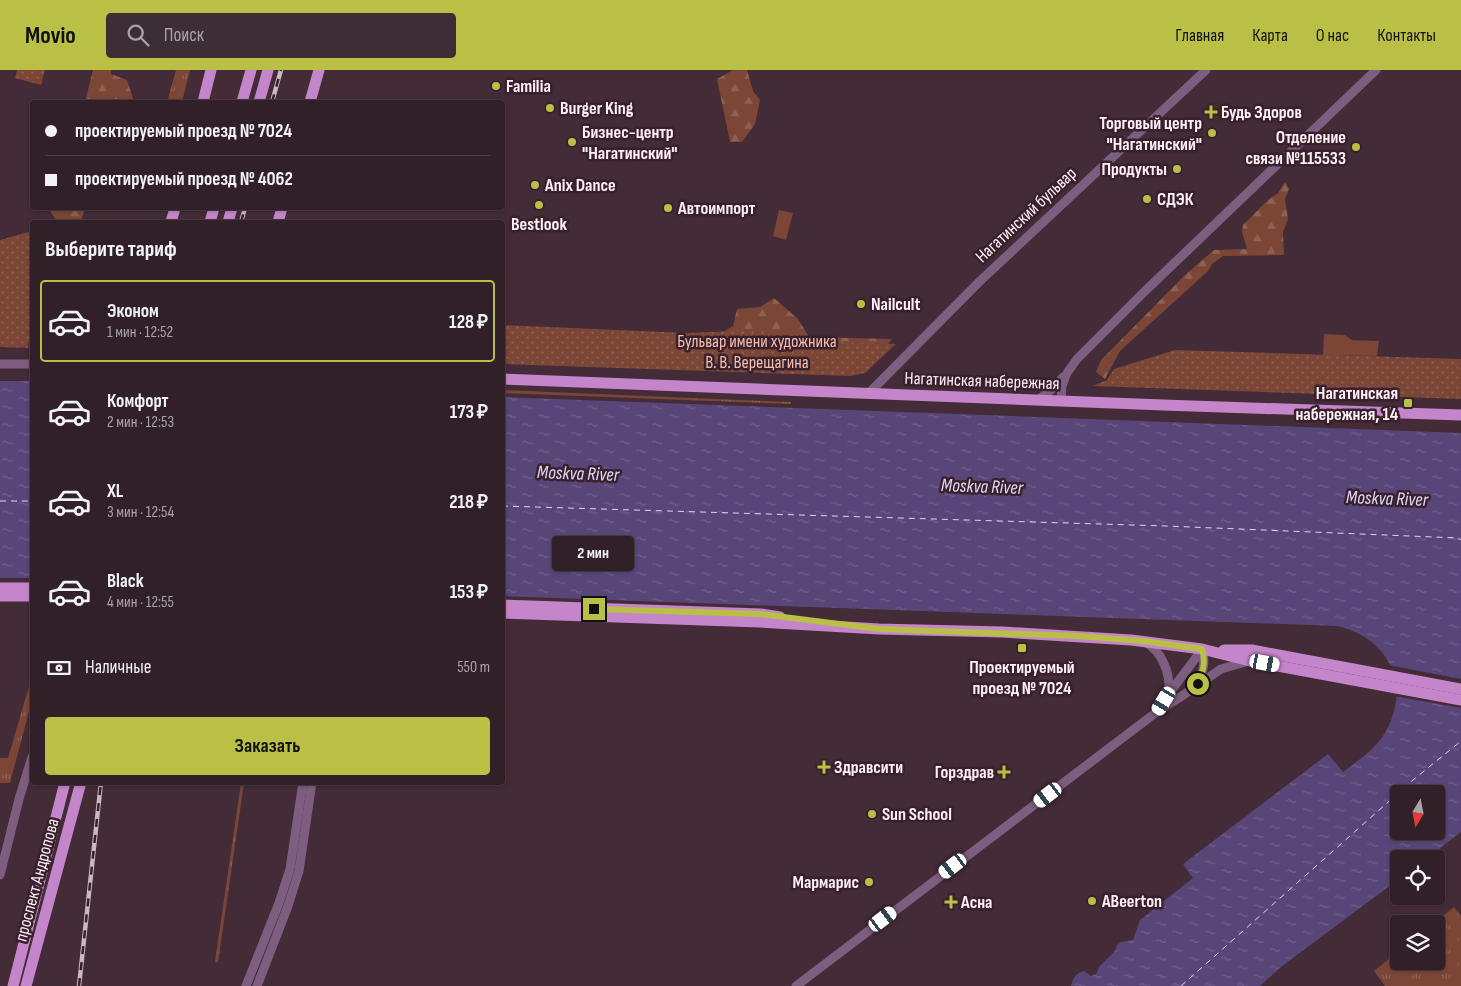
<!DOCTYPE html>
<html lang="ru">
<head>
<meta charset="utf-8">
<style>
	:root { --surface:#322029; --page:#3d2d35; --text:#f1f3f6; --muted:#a8a3a8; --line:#4d3e46; --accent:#bac045 }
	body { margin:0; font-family:"Sofia Sans Condensed",sans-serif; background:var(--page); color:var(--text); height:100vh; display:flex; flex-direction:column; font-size:19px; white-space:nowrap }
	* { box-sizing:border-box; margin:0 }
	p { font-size:16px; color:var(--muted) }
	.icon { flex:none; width:28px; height:28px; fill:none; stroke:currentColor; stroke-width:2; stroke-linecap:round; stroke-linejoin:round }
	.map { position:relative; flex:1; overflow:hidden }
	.details { position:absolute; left:30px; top:150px; width:475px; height:565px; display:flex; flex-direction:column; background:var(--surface); border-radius:5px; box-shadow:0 1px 4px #0004,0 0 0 1px var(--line) }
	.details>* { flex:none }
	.banner { position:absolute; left:30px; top:30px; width:475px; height:110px; border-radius:5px; box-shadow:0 1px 4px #0004,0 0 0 1px var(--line); display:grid; align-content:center; height:110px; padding:0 15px; background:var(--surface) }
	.needle { width:32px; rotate:190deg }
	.fabs { position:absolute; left:1390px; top:715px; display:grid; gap:10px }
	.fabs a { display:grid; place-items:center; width:55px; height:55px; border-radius:5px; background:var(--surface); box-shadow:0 1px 4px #0004,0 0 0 1px var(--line); font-size:25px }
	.end { position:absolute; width:22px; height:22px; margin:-11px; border:6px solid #bac045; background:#111; box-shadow:0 0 0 2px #111 }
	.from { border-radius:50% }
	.bubble { position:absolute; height:35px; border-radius:5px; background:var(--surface); box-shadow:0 1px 4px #0004,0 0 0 1px var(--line); font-size:16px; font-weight:700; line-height:35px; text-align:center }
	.car { position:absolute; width:15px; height:30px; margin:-15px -8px; border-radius:6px; box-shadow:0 0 4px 1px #0007; background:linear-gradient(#fff 24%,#345 0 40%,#fff 0 76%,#345 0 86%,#fff 0) }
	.banner b { display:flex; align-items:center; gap:18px; height:48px; font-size:19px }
	.banner b+b { border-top:1px solid var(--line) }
	.banner i { width:12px; height:12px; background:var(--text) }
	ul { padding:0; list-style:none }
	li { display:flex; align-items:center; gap:15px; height:82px; margin:0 10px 8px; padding:0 5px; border:2px solid transparent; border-radius:5px }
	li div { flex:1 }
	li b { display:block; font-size:19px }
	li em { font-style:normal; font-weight:700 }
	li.on { border-color:var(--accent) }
	li>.icon { width:45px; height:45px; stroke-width:1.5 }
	h2 { padding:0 15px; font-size:22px; line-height:60px }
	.pay { display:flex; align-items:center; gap:12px; height:55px; padding:0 15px; font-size:19px }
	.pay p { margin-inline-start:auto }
	.action { display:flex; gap:10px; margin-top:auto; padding:10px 15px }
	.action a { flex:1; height:58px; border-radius:5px; background:var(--accent); color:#111; font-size:20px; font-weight:700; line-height:58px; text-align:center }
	header { display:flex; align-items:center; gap:30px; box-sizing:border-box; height:70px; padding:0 25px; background:var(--accent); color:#111 }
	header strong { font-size:24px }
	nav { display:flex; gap:28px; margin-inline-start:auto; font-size:18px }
	.search { width:350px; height:45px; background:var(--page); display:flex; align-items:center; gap:12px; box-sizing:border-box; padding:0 18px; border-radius:5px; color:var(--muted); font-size:19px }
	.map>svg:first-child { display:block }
</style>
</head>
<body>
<header>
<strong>Movio</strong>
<div class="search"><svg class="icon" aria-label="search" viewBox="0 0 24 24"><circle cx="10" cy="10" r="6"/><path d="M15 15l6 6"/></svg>Поиск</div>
<nav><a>Главная</a><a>Карта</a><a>О нас</a><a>Контакты</a></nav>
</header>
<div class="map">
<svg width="1461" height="916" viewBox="0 0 1461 916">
	<defs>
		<pattern id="grass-tufts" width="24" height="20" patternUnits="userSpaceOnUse" patternTransform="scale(1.25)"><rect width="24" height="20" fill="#7b4636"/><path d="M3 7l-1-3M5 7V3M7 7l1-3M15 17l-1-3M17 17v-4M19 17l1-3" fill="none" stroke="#8f6154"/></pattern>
		<pattern id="forest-firs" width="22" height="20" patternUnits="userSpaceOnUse" patternTransform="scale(1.25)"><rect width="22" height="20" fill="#7b4636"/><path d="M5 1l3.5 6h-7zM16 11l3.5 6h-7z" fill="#8f6154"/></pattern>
		<pattern id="park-dots" width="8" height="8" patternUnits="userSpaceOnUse" patternTransform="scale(1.25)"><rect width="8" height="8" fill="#7b4636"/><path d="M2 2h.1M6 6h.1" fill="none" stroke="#8f6154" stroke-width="1.8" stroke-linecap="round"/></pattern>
		<pattern id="water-ripples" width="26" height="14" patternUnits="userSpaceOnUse" patternTransform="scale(1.25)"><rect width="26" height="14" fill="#584679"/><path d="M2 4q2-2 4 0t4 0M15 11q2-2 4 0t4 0" fill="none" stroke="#71618d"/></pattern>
	</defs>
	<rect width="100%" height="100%" fill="#432b37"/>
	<g fill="url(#grass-tufts)">
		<path d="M176 0H190L182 32H167Z"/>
		<path d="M503 320 791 332V334L503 323Z"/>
		<path d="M32 606V630L10 713H0V688H8Z"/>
		<path d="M241 713H244L218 892H215Z"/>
		<path d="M1454 837 1461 846V916H1385L1374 901 1399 881V891H1436V854H1433Z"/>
	</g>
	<g fill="url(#forest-firs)">
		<path d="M93 0H111V4L127 10 134 32H85Z"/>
		<path d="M733 0H747L753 21 760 30 755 54 742 72H730L717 9Z"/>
		<path d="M1285 112 1289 119 1285 129 1288 149 1283 162 1284 185 1223 186 1212 194 1208 201 1120 281 1105 309 1096 302 1101 290 1185 205 1214 180 1247 179 1242 162 1243 155 1268 130 1278 123Z"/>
		<path d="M48 138H85L81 152H64L56 150Z"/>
		<path d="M774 228 798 249 809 267 892 269 876 288 715 267 733 256 737 239 760 237Z"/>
	</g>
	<g fill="url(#park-dots)">
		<path d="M17 0H45L41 15 15 8Z"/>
		<path d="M32 161V243L28 278 0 277V170Z"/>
		<path d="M503 255 687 263 762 260 780 270 896 274 865 303 851 306 503 294Z"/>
		<path d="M1175 280 1461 289V329L1093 316 1107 310 1114 299Z"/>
	</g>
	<g fill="#7b4636">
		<path d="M779 140 793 143 786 170 773 166Z"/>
		<path d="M1324 264 1345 265 1352 270 1379 271 1377 286 1323 285Z"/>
	</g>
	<g fill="url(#water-ripples)" fill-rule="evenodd">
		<rect x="0" y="311" width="32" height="197"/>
		<path d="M503 327 1461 363V762L1426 789H1399V809L1282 896 1260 916H1071C1073 908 1076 903 1084 901L1091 906 1096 904 1099 897 1115 881 1117 875 1121 872 1133 870 1140 850 1193 808 1183 794 1328 684 1343 702C1357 691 1373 681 1383 666 1413 619 1391 568 1337 556L503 526ZM1399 724H1436V761H1399Z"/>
	</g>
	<path fill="#432b37" d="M1388 595 1461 609V638L1394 626 1392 606Z"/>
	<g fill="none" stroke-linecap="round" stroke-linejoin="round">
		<g stroke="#e0d6f7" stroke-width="1" stroke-dasharray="6 5" stroke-linecap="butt">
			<path d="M0 431H32"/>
			<path d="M502 436 1166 456 1458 468 1461 470"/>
			<path d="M1181 916 1413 710 1461 671"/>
		</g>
		<g stroke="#7d5e80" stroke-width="9">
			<path d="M0 294H32"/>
			<path d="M868 324 979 212 1206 0"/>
			<path d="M1038 330 1056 316 1063 307"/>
			<path d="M1061 331 1062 316 1067 303 1077 289 1142 224 1376 0"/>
			<path d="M1145 572C1162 581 1170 603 1169 621"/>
			<path d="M1198 614C1203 601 1206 593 1202 579"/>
			<path d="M1159 640C1171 618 1188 600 1202 579"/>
			<path d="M0 805 19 729 32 687"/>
			<path d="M246 916 279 833 290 799 303 712"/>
			<path d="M257 916 288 836 299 801 312 712"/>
			<path d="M796 916 1158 641 1179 628 1221 599 1249 591"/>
		</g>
		<g stroke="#c585cb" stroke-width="11">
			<path d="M203 32 211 0"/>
			<path d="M242 32 251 0"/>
			<path d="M259 32 268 0"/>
			<path d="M310 32 319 0"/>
			<path d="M171 152 175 138"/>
			<path d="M210 152 214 138"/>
			<path d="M228 152 232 138"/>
			<path d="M278 152 282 138"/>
			<path d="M502 309 1163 335 1461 345"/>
			<path d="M0 518H32"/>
			<path d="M0 526H32"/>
			<path d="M502 535 761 544 780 547"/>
			<path d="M502 543 760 552 879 559 1002 562 1131 570 1202 579 1250 591 1461 630"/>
			<path d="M1224 580H1252L1461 619"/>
			<path d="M13 916 65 712"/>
			<path d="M26 916 81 712"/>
		</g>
		<g stroke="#cbb9c1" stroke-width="4.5">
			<g id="rail">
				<path d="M272 32 281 0"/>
				<path d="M241 152 245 138"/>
				<path d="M79 916 101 712"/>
			</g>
		</g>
		<use href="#rail" stroke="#38212d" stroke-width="2.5" stroke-dasharray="8" stroke-linecap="butt"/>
	</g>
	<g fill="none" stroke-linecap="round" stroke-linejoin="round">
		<path stroke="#bac045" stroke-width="6" d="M594 539 760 544 879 559 1078 566 1143 571 1202 579C1206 593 1203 601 1198 614"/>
	</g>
	<g fill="#bac045" stroke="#38212d" stroke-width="2">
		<circle cx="496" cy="16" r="5"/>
		<circle cx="550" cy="38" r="5"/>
		<path d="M1208.5 34.5h5v5h5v5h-5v5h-5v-5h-5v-5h5z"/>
		<circle cx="1212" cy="63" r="5"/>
		<circle cx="572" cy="72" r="5"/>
		<circle cx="1356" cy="77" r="5"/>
		<circle cx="1177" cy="99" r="5"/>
		<circle cx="535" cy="115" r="5"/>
		<circle cx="1147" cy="129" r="5"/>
		<circle cx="539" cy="135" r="5"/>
		<circle cx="668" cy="138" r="5"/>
		<circle cx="861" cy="234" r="5"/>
		<rect x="1403" y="328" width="10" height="10" rx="2.5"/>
		<rect x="1017" y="573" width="10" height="10" rx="2.5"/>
		<path d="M821.5 689.5h5v5h5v5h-5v5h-5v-5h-5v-5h5z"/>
		<path d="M1001.5 694.5h5v5h5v5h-5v5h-5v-5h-5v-5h5z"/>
		<circle cx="872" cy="744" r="5"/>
		<circle cx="869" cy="812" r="5"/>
		<circle cx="1092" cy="831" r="5"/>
		<path d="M948.5 824.5h5v5h5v5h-5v5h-5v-5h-5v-5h5z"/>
	</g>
	<g text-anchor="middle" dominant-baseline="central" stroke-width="5" stroke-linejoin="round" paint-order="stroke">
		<g font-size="18" font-weight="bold" fill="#ffeff6" stroke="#38212d" text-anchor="start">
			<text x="506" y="16">Familia</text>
			<text x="560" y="38">Burger King</text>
			<text x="1221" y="42">Будь Здоров</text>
			<text x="1202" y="53" text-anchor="end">Торговый центр<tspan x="1202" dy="21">"Нагатинский"</tspan></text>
			<text x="582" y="62">Бизнес-центр<tspan x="582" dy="21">"Нагатинский"</tspan></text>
			<text x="1346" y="67" text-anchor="end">Отделение<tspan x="1346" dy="21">связи №115533</tspan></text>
			<text x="1167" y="99" text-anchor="end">Продукты</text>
			<text x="545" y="115">Anix Dance</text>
			<text x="1157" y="129">СДЭК</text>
			<text x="678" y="138">Автоимпорт</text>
			<text x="539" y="154" text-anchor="middle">Bestlook</text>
			<text x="871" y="234">Nailcult</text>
			<text x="1398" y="323" text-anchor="end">Нагатинская<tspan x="1398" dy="21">набережная, 14</tspan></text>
			<text x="1022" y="597" text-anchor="middle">Проектируемый<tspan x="1022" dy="21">проезд № 7024</tspan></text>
			<text x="834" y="697">Здравсити</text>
			<text x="994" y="702" text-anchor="end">Горздрав</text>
			<text x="882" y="744">Sun School</text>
			<text x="859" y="812" text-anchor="end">Мармарис</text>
			<text x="1102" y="831">ABeerton</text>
			<text x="961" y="832">Асна</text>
		</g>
		<g font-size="18" fill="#ffeff6" stroke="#38212d">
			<text transform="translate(1026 145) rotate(-43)">Нагатинский бульвар</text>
			<text transform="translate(982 311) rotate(2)">Нагатинская набережная</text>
			<text transform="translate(37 810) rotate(-75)">проспект Андропова</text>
		</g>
		<g font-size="18" fill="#f4bdac" stroke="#38212d">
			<text x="757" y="271">Бульвар имени художника<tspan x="757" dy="21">В. В. Верещагина</tspan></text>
		</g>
		<g font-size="19" font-style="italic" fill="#e0d6f7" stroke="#38212d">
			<text transform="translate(578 404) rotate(2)">Moskva River</text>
			<text transform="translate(982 417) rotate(2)">Moskva River</text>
			<text transform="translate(1387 429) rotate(2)">Moskva River</text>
		</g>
	</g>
</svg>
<div class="fabs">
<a><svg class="needle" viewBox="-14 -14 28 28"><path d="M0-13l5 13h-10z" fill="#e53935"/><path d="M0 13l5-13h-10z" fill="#a8a3a8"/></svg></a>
<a><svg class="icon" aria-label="locate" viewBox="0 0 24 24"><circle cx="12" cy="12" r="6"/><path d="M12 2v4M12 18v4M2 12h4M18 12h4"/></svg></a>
<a><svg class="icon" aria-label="layers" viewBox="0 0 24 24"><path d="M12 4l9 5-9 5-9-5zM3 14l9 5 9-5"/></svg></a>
</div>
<i class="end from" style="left:1198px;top:614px"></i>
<i class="end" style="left:594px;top:539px"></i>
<div class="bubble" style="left:552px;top:466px;width:82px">2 мин</div>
<i class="car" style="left:1265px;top:593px;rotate:100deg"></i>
<i class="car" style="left:1164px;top:631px;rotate:211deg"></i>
<i class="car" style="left:1048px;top:725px;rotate:233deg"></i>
<i class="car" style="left:953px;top:796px;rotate:233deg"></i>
<i class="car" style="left:883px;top:849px;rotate:53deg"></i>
<div class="banner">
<b><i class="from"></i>проектируемый проезд № 7024</b>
<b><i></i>проектируемый проезд № 4062</b>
</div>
<section class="details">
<h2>Выберите тариф</h2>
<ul>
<li class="on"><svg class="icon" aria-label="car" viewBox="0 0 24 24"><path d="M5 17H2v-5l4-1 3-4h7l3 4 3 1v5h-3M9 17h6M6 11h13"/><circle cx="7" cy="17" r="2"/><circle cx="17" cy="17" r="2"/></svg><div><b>Эконом</b><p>1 мин · 12:52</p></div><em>128 ₽</em></li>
<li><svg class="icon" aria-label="car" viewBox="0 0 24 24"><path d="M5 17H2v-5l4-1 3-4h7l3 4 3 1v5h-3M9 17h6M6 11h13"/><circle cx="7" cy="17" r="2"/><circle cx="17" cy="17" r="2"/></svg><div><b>Комфорт</b><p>2 мин · 12:53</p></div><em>173 ₽</em></li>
<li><svg class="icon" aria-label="car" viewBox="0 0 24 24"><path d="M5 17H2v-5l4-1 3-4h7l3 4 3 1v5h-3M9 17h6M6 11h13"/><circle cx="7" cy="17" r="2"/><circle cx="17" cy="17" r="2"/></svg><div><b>XL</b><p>3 мин · 12:54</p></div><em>218 ₽</em></li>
<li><svg class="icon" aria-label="car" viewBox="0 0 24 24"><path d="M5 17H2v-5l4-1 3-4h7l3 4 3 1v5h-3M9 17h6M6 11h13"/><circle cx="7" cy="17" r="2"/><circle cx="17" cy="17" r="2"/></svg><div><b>Black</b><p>4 мин · 12:55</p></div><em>153 ₽</em></li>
</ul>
<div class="pay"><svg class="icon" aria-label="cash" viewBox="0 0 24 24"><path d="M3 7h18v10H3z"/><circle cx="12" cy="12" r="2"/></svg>Наличные<p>550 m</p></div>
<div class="action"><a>Заказать</a></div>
</section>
</div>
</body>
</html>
